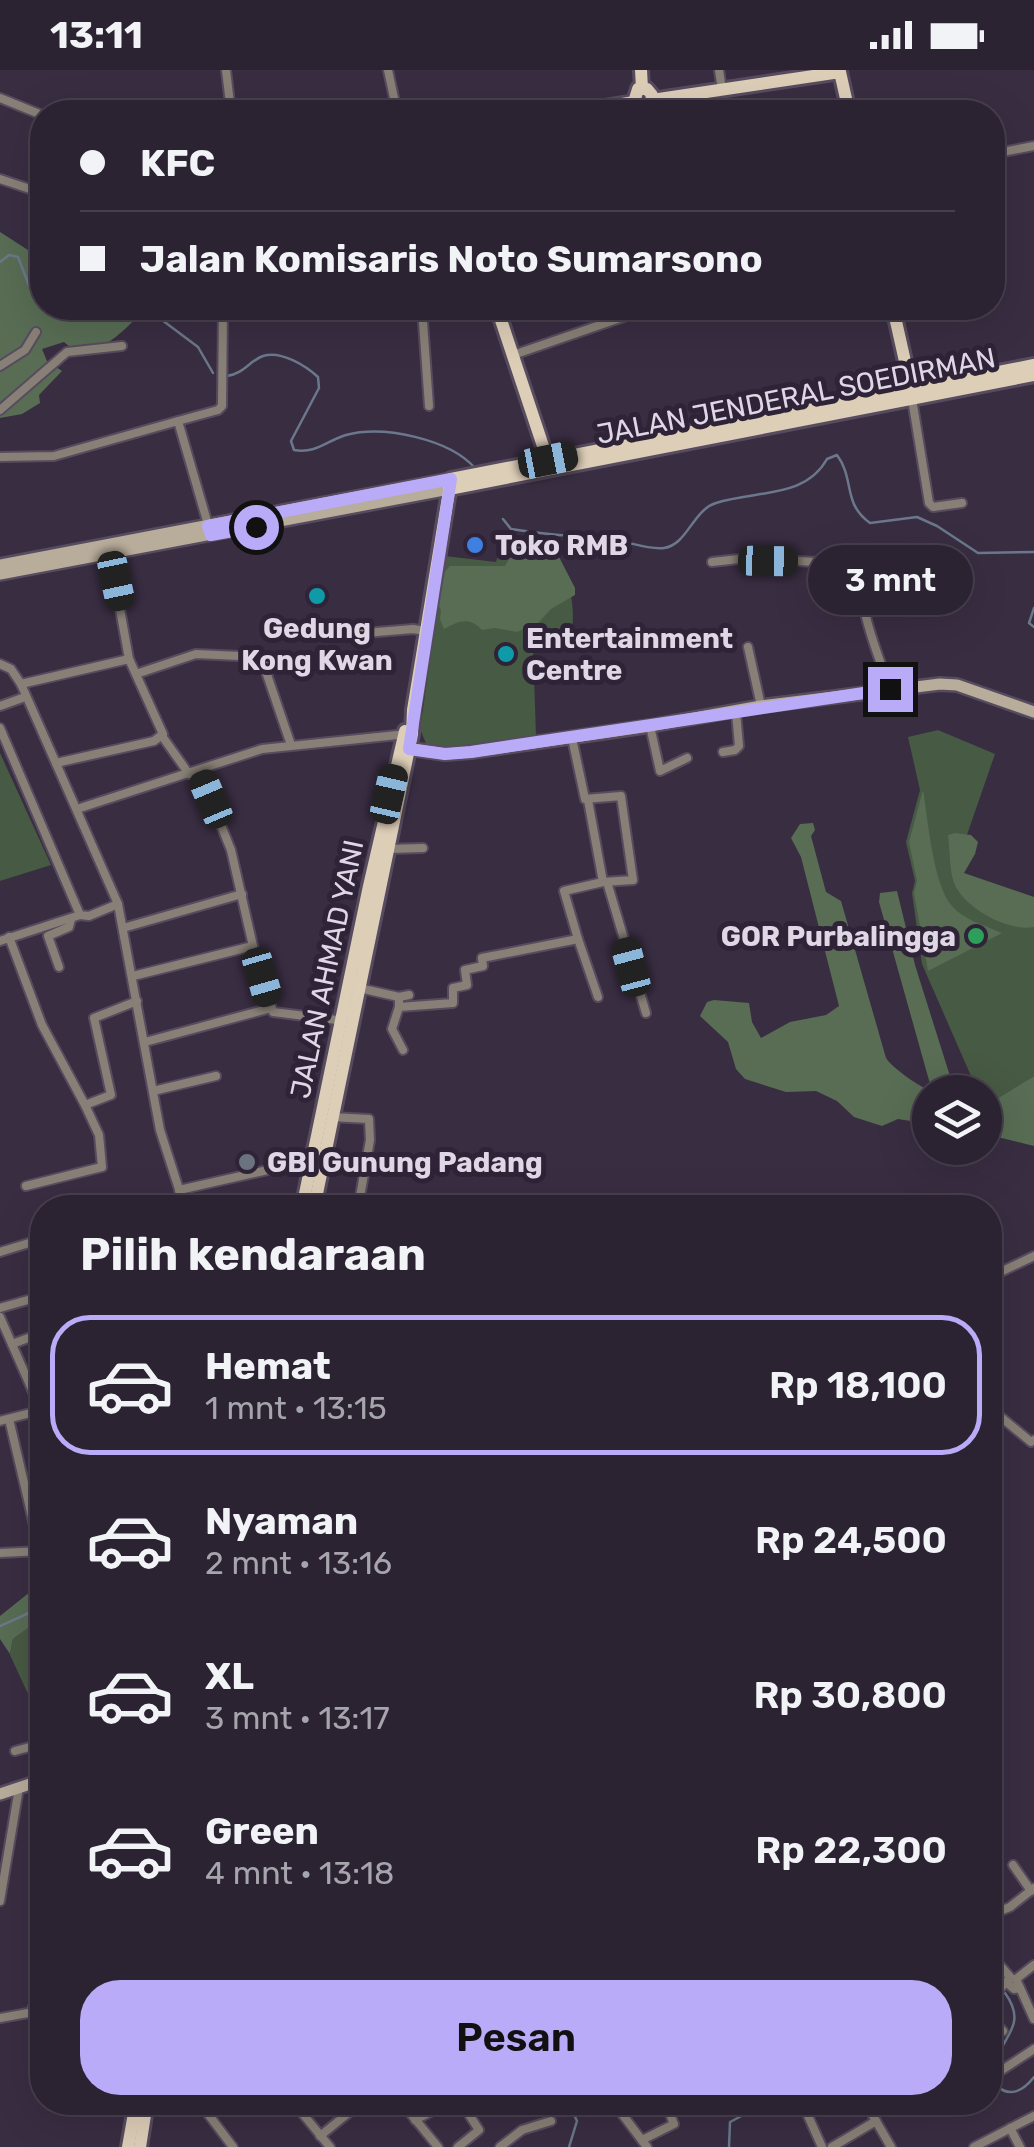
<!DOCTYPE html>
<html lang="id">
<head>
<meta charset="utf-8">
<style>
	:root { --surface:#2b2232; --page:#332a3a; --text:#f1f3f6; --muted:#a6a4ac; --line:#473f4d; --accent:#b9abf7 }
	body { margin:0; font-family:Rubik,sans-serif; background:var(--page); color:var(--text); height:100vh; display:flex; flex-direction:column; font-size:38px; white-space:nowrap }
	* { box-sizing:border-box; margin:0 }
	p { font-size:32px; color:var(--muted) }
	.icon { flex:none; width:55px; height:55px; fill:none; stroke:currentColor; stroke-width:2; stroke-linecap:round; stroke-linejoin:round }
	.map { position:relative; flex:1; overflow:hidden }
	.sheet { position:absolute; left:30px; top:1125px; width:972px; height:920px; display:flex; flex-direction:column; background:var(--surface); border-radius:40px; box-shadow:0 10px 40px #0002,0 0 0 2px var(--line) }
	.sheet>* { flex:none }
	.guide { position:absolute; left:30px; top:30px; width:975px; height:220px; border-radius:40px; box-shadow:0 10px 40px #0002,0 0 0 2px var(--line); display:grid; align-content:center; height:220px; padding:0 50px; background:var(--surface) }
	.tools { position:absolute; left:912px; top:1005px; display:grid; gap:20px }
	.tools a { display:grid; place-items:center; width:90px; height:90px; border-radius:50%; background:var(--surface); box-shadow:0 10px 40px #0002,0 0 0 2px var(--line); font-size:50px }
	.end { position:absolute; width:45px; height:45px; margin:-22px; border:12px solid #b9abf7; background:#111; box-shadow:0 0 0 5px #111 }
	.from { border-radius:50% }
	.bubble { position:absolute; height:70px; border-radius:35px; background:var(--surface); box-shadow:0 10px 40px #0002,0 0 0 2px var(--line); font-size:32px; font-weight:600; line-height:70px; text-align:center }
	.car { position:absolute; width:30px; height:60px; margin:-30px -15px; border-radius:12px; box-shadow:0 0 8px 2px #0007; background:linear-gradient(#222 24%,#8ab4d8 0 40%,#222 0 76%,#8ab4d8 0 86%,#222 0) }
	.guide b { display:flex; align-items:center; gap:35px; height:95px; font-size:38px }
	.guide b+b { border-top:2px solid var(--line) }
	.guide i { width:25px; height:25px; background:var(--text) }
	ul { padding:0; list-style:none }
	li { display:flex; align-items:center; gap:30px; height:140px; margin:0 20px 15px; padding:0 30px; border:5px solid transparent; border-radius:40px }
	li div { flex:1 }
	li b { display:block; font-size:38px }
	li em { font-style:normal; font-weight:600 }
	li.active { border-color:var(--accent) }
	li>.icon { width:90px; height:90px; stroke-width:1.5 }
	h2 { padding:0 50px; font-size:45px; line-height:120px }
	.primary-button { display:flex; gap:20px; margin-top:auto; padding:20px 50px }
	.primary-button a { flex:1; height:115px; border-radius:40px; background:var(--accent); color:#111; font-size:40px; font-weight:600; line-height:115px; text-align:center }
	.status { display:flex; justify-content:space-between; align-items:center; height:70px; padding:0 50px; background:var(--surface); direction:ltr }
	.status svg { height:28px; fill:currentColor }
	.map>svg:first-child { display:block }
</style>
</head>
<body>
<div class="status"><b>13:11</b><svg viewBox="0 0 49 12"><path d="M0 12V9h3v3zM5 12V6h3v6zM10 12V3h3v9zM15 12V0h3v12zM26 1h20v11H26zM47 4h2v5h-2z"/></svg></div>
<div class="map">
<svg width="1034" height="2077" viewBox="0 0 1034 2077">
	<rect width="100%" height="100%" fill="#392d42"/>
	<g fill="#475a43">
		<path d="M504 464C516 468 533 469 542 476 570 497 578 538 570 570L533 575 536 666 434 679 427 676 420 659 445 486 496 492Z"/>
		<path d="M938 660 995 684 953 805 1034 838V1006L985 1036V1022H978L922 894 912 823 915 811 906 772 920 720 908 667Z"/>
		<path d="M0 683 51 795 0 811Z"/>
		<path d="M42 1548V1654L10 1585 13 1569Z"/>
	</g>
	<g fill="#586d54">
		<path d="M0 162 42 189V238H146C128 257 107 279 80 285L64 272 42 279 47 291 62 301 39 325 40 333 22 344 0 348Z"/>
		<path d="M535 476 557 483 575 518V525L551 539 538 553 517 562 495 558 482 560C469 546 459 551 444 559L440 549 441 540C431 522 436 511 450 496H505L515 478Z"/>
		<path d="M923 720C928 749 933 815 952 836 964 850 986 856 1002 863L928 901 914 823 917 811 909 772Z"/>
		<path d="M813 753 815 760 811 766 826 822 841 831 886 988C891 997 922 1019 932 1021L879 832 880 823 897 821 915 895 955 1022H930V1054L898 1049 882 1056 854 1047 837 1031 816 1021 786 1022 745 1009 736 999 728 972 700 946 707 932 714 930 749 933 752 952 761 968 790 952 826 945 839 936 801 787 791 768 800 754Z"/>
		<path d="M955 763 971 765 978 772 975 784 964 803 1034 827V857C1008 862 964 838 954 813 949 799 950 779 948 765Z"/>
		<path d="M1034 1006V1076L985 1064V1050L997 1052 1001 1040H990L985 1036Z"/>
		<path d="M42 1503V1548L13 1569 10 1584 0 1569V1546L30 1522Z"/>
	</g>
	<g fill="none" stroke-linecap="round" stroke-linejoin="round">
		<g stroke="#6b788b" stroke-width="2.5">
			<path d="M0 192 9 185 18 187 30 218 42 237"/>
			<path d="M44 238 56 246 78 238"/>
			<path d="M154 238 162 250 198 277 213 303"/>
			<path d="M227 306C245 303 249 291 263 286 281 280 306 296 318 307L319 318 291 371 294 380C316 384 326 371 346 365 384 355 449 369 475 398"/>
			<path d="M503 449 511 459 525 461C553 465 582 467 610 469 627 471 648 480 664 478 687 475 693 440 716 433 755 420 805 429 827 389L837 385C855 409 842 433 870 453L917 447 937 456 978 483 1034 482"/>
			<path d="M1034 538 1029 553 1034 557"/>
			<path d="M0 1556 42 1537"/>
			<path d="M1005 1923C1034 1963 986 1970 996 2015 1010 2029 1024 2020 1034 2007"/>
			<path d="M568 2032 577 2051 569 2077"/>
			<path d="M729 2077 730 2052 768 2032"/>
		</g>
		<g stroke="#574c5f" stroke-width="12">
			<g id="street">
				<path d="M226 0 231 42"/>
				<path d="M388 0 397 42"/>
				<path d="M719 0 722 20"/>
				<path d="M0 28 42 45"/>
				<path d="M977 41V42"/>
				<path d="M992 84 1034 76"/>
				<path d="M0 109 42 123"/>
				<path d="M422 238 429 336"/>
				<path d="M513 285 629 245 637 238"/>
				<path d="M0 296 25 280 36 262"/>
				<path d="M912 329 929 433 933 437 962 433"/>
				<path d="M0 340 67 282 122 276"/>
				<path d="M178 351 218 340 222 336 223 238"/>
				<path d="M0 387 54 386 178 351 209 458"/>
				<path d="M860 484C856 531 874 575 890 619"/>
				<path d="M712 492 748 488 814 492 860 484 902 485 906 489 903 526"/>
				<path d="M353 564 413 559 426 561"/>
				<path d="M748 577 761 636"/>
				<path d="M0 594 11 599 21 614 118 834 160 1060 185 1138"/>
				<path d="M136 604 196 584 261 587 291 675"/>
				<path d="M21 614 129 589"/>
				<path d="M0 636 25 627"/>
				<path d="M650 656 660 701 687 688"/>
				<path d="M0 658 80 845 89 846 118 834"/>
				<path d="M162 666 189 704"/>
				<path d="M723 682 735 680 739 676 736 642"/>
				<path d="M56 693 154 671 163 664 129 589 110 484"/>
				<path d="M199 701 231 780 253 876 273 942 345 951"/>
				<path d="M588 730 603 812"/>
				<path d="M77 739 262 679 407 664"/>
				<path d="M388 779 423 778"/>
				<path d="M607 812 646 943"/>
				<path d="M123 858 242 824"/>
				<path d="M9 867 42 955 85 1035 111 1025 94 948 137 931"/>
				<path d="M578 869 598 927"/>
				<path d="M0 871 80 845"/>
				<path d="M59 897 48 866 69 857 71 849"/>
				<path d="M133 906 253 876"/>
				<path d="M359 918 399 927 409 925"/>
				<path d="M399 927V937L453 933V918L467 915 465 900 483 896 482 888 578 869 564 821 603 812 633 810 621 726 585 729 572 668"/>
				<path d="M399 937 392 959 403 980"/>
				<path d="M145 972 271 938"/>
				<path d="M153 1021 216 1006"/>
				<path d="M331 1047 369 1049 370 1070 358 1138"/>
				<path d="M26 1116 102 1097 99 1065 85 1035"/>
				<path d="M179 1120 290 1095H311"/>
				<path d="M0 1182 42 1169"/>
				<path d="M990 1207 1034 1186"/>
				<path d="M0 1238 42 1226"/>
				<path d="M0 1247 41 1340"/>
				<path d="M12 1274 42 1263"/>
				<path d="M990 1338 1031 1372 1034 1370"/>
				<path d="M9 1349 40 1481"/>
				<path d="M0 1351 42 1340"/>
				<path d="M0 1483 42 1481"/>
				<path d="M15 1681 37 1675 42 1686"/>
				<path d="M1013 1795 1031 1821"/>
				<path d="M0 1831 19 1718"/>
				<path d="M990 1845 1010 1837 1034 1818"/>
				<path d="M990 1884 1011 1908 1006 1912"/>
				<path d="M1020 1918 1034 1949"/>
				<path d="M990 1930 1006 1912 1014 1919 1020 1918 1016 1909 1034 1895"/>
				<path d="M31 1943 42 1911"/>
				<path d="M990 1947 1003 1961"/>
				<path d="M0 1948 28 1943 42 1945"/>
				<path d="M1002 2000 1034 1979"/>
				<path d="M40 2018 42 2006"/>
				<path d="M199 2032 233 2077"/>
				<path d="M293 2032 330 2077"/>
				<path d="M401 2032 438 2077"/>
				<path d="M613 2032 647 2077"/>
				<path d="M812 2032 805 2039 822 2077"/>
				<path d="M865 2032 891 2077"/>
				<path d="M923 2032 925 2036"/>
				<path d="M415 2050 450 2032"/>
				<path d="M1010 2058 1020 2077"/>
				<path d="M320 2066 362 2032"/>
				<path d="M642 2070 674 2054 668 2039"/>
				<path d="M458 2077 479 2060 461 2032"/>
				<path d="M500 2077 522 2060 551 2051"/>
				<path d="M832 2077 876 2051"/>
				<path d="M974 2077 1034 2046"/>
			</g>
		</g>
		<g stroke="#574c5f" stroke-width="16">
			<g id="secondary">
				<path d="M0 495 451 409"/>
				<path d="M0 504 449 419"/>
				<path d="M404 678 445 684 471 682 650 656 761 636 940 614 957 615 1034 642"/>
				<path d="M0 1724 42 1710"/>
			</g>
		</g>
		<g stroke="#574c5f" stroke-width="18">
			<g id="primary">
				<path d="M641 0 642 18"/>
				<path d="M652 30 840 2 849 42"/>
				<path d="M575 42 634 32 646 37 651 33 652 25 647 19H638L634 32"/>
				<path d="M497 238 550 397"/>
				<path d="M893 238 911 318"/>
				<path d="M449 419 1034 305"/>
				<path d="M302 1138 369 816 405 661"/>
				<path d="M314 1138 412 664 413 640 451 409 1034 295"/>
				<path d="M128 2077 136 2032"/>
				<path d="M140 2077 147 2032"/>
			</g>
		</g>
		<use href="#street" stroke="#888076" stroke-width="8"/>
		<use href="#secondary" stroke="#b8ac9b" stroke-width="11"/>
		<use href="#primary" stroke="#ddceb8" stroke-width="12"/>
	</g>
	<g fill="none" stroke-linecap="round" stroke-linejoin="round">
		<path stroke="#b9abf7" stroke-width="12" d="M256 457 211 465 208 456 451 409 409 679 445 684 471 682 890 619"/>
	</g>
	<circle fill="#3f7fe0" stroke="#2f2338" stroke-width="4" cx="475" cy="475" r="10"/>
	<g fill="#0f9aa8" stroke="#2f2338" stroke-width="4">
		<circle cx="317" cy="526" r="10"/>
		<circle cx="506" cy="584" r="10"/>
	</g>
	<circle fill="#2e9e5b" stroke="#2f2338" stroke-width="4" cx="976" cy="866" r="10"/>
	<circle fill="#6b7280" stroke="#2f2338" stroke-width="4" cx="247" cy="1092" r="10"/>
	<g text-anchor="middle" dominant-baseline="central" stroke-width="10" stroke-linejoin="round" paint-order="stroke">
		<g font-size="28" fill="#dfd7e5" stroke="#2f2338">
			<text transform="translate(796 326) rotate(-11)">JALAN JENDERAL SOEDIRMAN</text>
			<text transform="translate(327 899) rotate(-78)">JALAN AHMAD YANI</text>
		</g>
		<g font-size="28" font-weight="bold" fill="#dfd7e5" stroke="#2f2338" text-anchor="start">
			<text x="495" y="475">Toko RMB</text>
			<text x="317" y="558" text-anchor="middle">Gedung<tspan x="317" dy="32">Kong Kwan</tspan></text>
			<text x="526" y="568">Entertainment<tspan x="526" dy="32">Centre</tspan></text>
			<text x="956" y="866" text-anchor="end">GOR Purbalingga</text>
			<text x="267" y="1092">GBI Gunung Padang</text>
		</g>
	</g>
</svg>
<div class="tools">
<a><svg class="icon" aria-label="layers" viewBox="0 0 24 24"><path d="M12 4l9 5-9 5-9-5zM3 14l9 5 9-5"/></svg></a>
</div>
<i class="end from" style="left:256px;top:457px"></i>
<i class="end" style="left:890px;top:619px"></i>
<div class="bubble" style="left:808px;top:475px;width:165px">3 mnt</div>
<i class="car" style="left:548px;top:390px;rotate:79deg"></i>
<i class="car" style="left:768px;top:491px;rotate:91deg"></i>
<i class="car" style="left:116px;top:511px;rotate:168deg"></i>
<i class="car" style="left:389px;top:724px;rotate:13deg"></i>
<i class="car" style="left:211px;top:729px;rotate:337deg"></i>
<i class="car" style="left:631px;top:897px;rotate:345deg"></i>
<i class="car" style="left:262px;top:907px;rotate:164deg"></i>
<div class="guide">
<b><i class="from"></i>KFC</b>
<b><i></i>Jalan Komisaris Noto Sumarsono</b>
</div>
<section class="sheet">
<h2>Pilih kendaraan</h2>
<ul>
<li class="active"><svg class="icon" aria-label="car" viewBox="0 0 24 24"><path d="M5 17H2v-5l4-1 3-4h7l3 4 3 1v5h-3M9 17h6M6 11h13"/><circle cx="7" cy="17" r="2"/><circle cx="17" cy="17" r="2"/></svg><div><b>Hemat</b><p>1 mnt · 13:15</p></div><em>Rp 18,100</em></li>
<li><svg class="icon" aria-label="car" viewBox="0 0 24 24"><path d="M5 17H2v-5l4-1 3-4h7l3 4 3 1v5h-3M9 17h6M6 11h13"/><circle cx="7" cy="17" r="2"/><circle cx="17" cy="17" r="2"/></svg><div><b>Nyaman</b><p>2 mnt · 13:16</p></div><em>Rp 24,500</em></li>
<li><svg class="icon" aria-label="car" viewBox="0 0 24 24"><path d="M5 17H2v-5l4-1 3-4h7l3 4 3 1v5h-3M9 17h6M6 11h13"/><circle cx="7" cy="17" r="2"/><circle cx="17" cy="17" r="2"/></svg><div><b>XL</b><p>3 mnt · 13:17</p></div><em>Rp 30,800</em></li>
<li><svg class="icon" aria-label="car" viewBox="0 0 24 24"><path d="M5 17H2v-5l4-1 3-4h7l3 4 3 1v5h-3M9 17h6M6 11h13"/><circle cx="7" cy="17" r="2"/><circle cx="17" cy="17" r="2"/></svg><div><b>Green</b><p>4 mnt · 13:18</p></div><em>Rp 22,300</em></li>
</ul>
<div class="primary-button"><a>Pesan</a></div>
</section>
</div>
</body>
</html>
